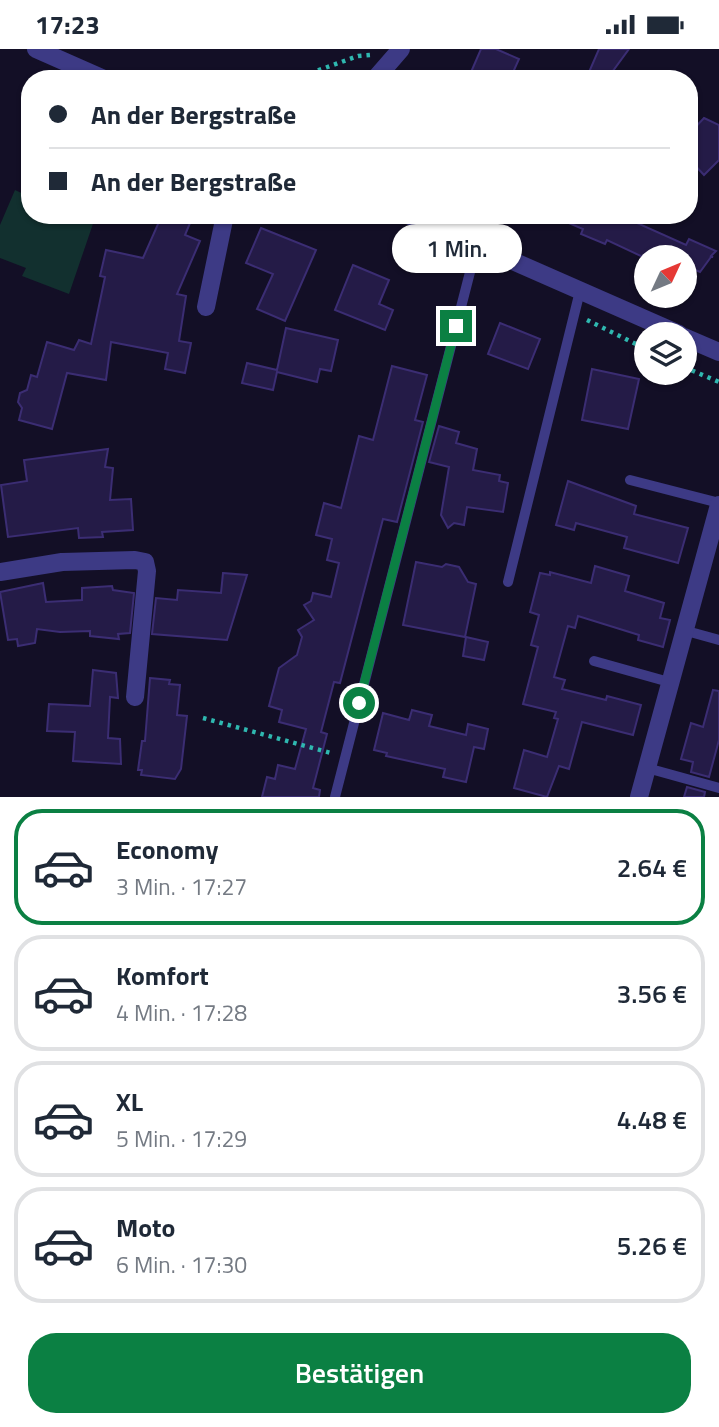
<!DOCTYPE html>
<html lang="de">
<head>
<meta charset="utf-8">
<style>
	:root { --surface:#fff; --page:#f2f2f3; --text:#1f2937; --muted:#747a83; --line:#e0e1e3; --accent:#0b8043 }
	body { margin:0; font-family:"Titillium Web",sans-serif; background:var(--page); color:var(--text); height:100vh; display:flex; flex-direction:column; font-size:26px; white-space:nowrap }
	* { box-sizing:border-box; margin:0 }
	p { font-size:23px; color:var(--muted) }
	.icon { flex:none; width:38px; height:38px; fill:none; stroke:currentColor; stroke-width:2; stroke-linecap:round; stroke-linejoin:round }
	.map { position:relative; height:748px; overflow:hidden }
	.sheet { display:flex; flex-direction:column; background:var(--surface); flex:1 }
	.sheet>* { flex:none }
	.hud { position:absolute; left:21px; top:21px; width:677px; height:154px; border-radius:28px; box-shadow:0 2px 5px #0004; display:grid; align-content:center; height:154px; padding:0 28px; background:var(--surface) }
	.needle { width:46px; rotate:46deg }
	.buttons { position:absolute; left:634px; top:196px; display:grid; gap:14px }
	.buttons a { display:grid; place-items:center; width:63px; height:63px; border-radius:50%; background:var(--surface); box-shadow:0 2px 5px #0004; font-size:35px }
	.end { position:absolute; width:32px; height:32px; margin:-16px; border:9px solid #0b8043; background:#fff; box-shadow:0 0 0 4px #fff }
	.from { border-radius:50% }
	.bubble { position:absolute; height:49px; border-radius:24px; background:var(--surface); box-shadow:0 2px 5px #0004; font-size:23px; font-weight:600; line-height:49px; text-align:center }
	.hud b { display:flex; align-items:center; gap:24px; height:66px; font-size:26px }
	.hud b+b { border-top:2px solid var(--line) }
	.hud i { width:18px; height:18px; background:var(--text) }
	ul { padding:12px 0 0; list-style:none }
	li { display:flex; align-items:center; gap:21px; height:116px; margin:0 14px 10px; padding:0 14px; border:4px solid var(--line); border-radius:28px }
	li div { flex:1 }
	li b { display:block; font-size:26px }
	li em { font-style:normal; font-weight:600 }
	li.selected { border-color:var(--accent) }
	li>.icon { width:63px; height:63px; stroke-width:1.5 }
	.button { display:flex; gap:14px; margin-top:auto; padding:14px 28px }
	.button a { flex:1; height:80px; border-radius:28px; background:var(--accent); color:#fff; font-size:28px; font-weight:600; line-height:80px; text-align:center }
	.status { display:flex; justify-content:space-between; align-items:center; height:49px; padding:0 35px; background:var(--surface); direction:ltr }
	.status svg { height:19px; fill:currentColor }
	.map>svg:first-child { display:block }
</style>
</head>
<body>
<div class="status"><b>17:23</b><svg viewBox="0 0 49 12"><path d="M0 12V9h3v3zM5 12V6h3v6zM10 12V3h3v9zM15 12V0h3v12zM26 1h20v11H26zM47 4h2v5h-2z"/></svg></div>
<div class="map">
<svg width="719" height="748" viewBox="0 0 719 748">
	<rect width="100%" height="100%" fill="#130f26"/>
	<path fill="#12302f" d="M15 141 30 148V166H96L69 245 22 227 26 219 0 209V176Z"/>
	<g fill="#241b47" stroke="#3b2d73" stroke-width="2">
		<path d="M481 0H496L519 10 510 30H468Z"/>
		<path d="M599 0H629L607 30H586Z"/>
		<path d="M704 69 719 76V111L704 126 690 111V84Z"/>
		<path d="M162 166H190L187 173 190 174 185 186 200 192 177 245 186 247 179 292 191 294 185 324 165 320 168 304 111 293 106 331 67 324 52 380 19 371 22 359 18 353 20 344 27 341 31 326 37 328 47 293 74 301 79 291 91 295 105 228 100 227 106 201 143 209Z"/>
		<path d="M550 166H641L637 174 686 196 689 190 716 202 711 207 713 208H711L700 223 684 216V208H643L607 191 605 195 581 185 583 180Z"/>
		<path d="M261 179 316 201 285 272 257 260 273 225 246 214Z"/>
		<path d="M353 216 389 231 379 255 393 261 385 281 335 261Z"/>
		<path d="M500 274 540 290 528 320 488 305Z"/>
		<path d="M286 279 338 291 331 322 320 320 317 333 277 323 273 341 242 334 247 314 277 321Z"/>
		<path d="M392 317 427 326 415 371 423 373 397 473 383 470 340 634 334 633 321 683 327 685 313 739 320 741 319 748H262L267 728 275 730 278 716 295 720 306 680 279 673 282 661 269 657 279 619 297 606 302 588 298 581 314 571 304 556 311 552 313 544 331 548 339 514 327 511 332 490 316 486 324 454 341 459 359 387 373 391Z"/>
		<path d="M592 320 639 330 628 380 582 371Z"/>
		<path d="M439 377 459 383 456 394 477 400 473 421 500 426 499 432 508 434 503 463 467 458 464 476 454 474 448 479 441 466 449 418 429 413Z"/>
		<path d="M108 400 105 418 113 419 110 451 131 450 133 481 102 483 103 488 79 489 78 479 8 488 1 436 27 432 24 411Z"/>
		<path d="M568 432 636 457 634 465 688 479 678 514 624 499 627 488 576 474 574 481 556 476Z"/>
		<path d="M416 513 442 518 446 515 459 518 468 533 476 535 465 588 403 576Z"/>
		<path d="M595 517 629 527 625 542 664 554 660 569 670 571 663 598 638 591 639 586 578 567 575 579 568 577 554 628 565 631 562 640 606 651 607 647 641 656 633 686 582 673 569 720 559 717 547 748 514 739 524 701 547 708 558 670 554 669 556 663 523 655 538 598 531 596 539 566 530 563 540 524 550 526V523L591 534Z"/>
		<path d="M223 524 247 526 227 591 152 585 156 549 177 551 178 541 221 544Z"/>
		<path d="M43 534 46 553 82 551V539L112 537 113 541 134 544 130 584 118 585 119 590 90 587V582L60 583 37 580 35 594 18 597 17 590 8 591 0 543Z"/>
		<path d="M466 588 488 593 484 611 463 607Z"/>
		<path d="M93 621 116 624 118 649 110 648 108 689 120 690 121 715 73 712 75 683 47 682 49 655 90 657Z"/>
		<path d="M150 629 170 631 169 635 180 636 177 666 187 667 181 720 175 730 141 726 142 721H138L142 692H145Z"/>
		<path d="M713 641 719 642V691L709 728 691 723 693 713 681 710 691 674 703 678Z"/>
		<path d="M412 661 432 666 429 677 466 686 468 675 488 680 484 700 474 698 466 733 443 728 445 720 386 707 387 704 374 701 383 664 409 671Z"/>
		<path d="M687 738 705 743 704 748H684Z"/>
	</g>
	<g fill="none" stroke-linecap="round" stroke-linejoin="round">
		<g stroke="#2fb8b0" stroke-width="4.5" stroke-dasharray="3.5 5" stroke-linecap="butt">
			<path d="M294 30 358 7 370 6"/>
			<path d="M587 271 646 300"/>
			<path d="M684 318 719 333"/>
			<path d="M203 669 331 704"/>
		</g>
		<g stroke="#3d3a85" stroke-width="10">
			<path d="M630 431 719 454"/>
			<path d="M508 533 580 242"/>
			<path d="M683 581 719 591"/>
			<path d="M594 612 669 633"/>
			<path d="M647 719 719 739"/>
			<path d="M335 748 477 196"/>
		</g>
		<g stroke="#3d3a85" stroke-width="18">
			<path d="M375 30 401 0"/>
			<path d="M206 258 225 166"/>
			<path d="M0 523 62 513 135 511 145 513 147 522 135 648"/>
			<path d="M639 748 719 456"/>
		</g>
		<g stroke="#3d3a85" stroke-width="18">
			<path d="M36 0 104 30"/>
			<path d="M408 166 679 285"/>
			<path d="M684 288 719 303"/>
		</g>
	</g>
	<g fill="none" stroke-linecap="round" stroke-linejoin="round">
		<path stroke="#0b8043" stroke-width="9" d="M359 654 456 277"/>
	</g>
</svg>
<div class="buttons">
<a><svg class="needle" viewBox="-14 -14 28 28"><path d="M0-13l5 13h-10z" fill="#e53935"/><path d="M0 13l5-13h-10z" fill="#747a83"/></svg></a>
<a><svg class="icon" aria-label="layers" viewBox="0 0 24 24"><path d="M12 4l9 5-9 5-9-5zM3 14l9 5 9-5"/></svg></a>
</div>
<i class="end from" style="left:359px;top:654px"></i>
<i class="end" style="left:456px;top:277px"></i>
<div class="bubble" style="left:392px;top:175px;width:130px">1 Min.</div>
<div class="hud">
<b><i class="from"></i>An der Bergstraße</b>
<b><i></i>An der Bergstraße</b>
</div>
</div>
<section class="sheet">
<ul>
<li class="selected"><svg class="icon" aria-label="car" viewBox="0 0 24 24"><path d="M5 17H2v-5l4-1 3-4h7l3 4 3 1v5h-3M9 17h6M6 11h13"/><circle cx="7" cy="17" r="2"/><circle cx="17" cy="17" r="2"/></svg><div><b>Economy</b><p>3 Min. · 17:27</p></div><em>2.64 €</em></li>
<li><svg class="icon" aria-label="car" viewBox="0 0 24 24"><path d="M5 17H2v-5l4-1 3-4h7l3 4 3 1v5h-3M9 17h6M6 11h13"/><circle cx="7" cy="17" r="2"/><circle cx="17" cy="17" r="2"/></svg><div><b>Komfort</b><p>4 Min. · 17:28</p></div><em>3.56 €</em></li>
<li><svg class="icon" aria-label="car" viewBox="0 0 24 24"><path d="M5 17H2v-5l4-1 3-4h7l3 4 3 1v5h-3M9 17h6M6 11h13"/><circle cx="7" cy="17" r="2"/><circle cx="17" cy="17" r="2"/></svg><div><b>XL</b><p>5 Min. · 17:29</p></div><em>4.48 €</em></li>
<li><svg class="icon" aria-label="car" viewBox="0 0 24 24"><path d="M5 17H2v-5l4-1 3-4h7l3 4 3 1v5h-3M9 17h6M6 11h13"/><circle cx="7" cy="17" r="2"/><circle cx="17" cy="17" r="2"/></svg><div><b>Moto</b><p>6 Min. · 17:30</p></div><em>5.26 €</em></li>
</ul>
<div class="button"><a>Bestätigen</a></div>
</section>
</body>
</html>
